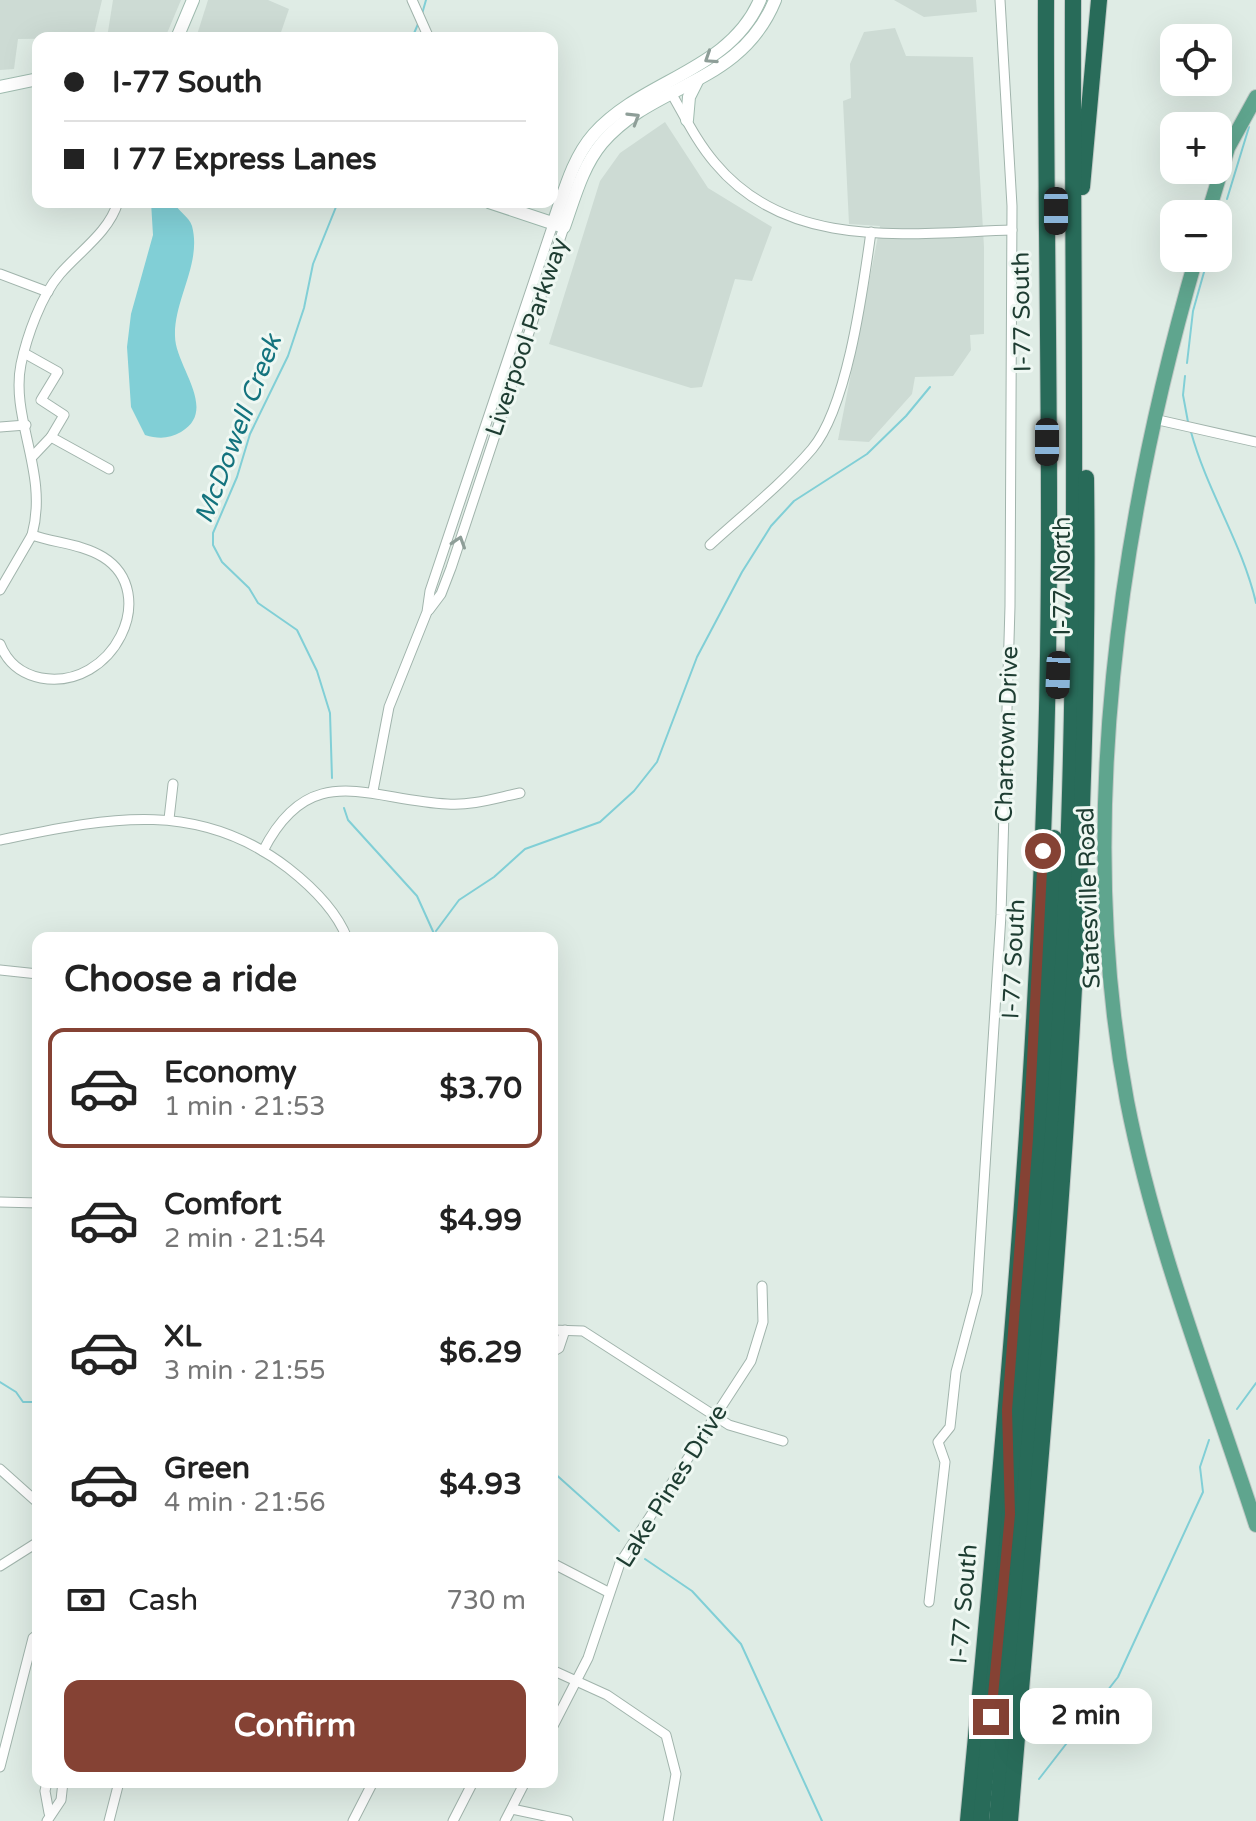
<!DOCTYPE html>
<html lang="en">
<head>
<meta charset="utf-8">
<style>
	:root { --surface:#fff; --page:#f2f2f2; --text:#222; --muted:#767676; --line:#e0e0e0; --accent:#854234 }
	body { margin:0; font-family:"Varela Round",sans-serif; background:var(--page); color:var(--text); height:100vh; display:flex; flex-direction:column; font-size:30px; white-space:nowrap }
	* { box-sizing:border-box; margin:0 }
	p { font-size:26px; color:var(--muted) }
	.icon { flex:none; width:44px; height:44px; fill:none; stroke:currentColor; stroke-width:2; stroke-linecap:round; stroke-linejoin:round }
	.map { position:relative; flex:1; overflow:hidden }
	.side { position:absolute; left:32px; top:932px; width:526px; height:856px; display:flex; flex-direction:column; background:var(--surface); border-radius:16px; box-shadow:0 8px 32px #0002 }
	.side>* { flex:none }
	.banner { position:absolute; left:32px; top:32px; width:526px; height:176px; border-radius:16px; box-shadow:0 8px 32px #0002; display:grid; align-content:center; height:176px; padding:0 32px; background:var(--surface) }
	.controls { position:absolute; left:1160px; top:24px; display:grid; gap:16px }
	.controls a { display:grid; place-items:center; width:72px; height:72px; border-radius:16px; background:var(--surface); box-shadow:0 8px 32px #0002; font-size:40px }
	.end { position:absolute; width:36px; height:36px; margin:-18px; border:10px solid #854234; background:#fff; box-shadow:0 0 0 4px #fff }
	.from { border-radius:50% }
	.bubble { position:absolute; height:56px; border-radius:16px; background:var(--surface); box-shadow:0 8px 32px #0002; font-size:26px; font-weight:700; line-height:56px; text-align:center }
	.car { position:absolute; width:24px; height:48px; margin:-24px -12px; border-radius:10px; box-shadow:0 0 6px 2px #0007; background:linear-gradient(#222 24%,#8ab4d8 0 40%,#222 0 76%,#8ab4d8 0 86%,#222 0) }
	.banner b { display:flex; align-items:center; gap:28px; height:76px; font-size:30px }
	.banner b+b { border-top:2px solid var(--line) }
	.banner i { width:20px; height:20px; background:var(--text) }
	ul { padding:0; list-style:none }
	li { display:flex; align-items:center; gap:24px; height:120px; margin:0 16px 12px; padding:0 16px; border:4px solid transparent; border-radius:16px }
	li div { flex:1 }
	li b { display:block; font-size:30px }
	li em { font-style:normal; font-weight:700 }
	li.current { border-color:var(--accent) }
	li>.icon { width:72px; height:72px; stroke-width:1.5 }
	h2 { padding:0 32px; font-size:36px; line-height:96px }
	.pay { display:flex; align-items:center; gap:20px; height:88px; padding:0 32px; font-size:30px }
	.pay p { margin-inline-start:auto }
	.button { display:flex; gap:16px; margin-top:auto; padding:16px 32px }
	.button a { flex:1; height:92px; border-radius:16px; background:var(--accent); color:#fff; font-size:32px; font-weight:700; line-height:92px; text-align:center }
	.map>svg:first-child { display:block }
</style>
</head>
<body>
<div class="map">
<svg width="1256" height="1821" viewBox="0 0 1256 1821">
	<rect width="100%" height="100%" fill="#dfece5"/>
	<g fill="#cddbd4">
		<path d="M0 0H102L93 38 18 39 14 69 0 70Z"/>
		<path d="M113 0H181L165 38H107Z"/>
		<path d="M208 0H268L289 9 279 38H196Z"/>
		<path d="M894 0H976L977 12 924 17Z"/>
		<path d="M895 28 906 56 973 57 984 247V334L970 335 971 350 953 376 915 377 912 394 869 442 838 440 880 226 849 224 843 101 851 98 850 64 864 32Z"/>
		<path d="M665 122 708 188 772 227 752 281 735 279 702 387 691 388 549 344 600 181 620 153Z"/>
	</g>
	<path fill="#81cfd6" d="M151 202H174C178 212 189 216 192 226 202 263 174 299 175 336 175 366 219 410 181 432 169 439 158 439 145 435L131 407 127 347 131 314 153 235Z"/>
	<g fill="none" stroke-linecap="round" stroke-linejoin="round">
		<g stroke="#81cfd6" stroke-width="2">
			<path d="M422 14 426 0"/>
			<path d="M412 38 418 24"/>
			<path d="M1227 199 1249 127"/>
			<path d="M1218 228 1221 218"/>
			<path d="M1187 363 1193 311 1208 258"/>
			<path d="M1185 376 1183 395 1188 422"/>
			<path d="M1191 432C1207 491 1243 545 1256 603"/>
			<path d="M332 778 330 713 317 671 297 630 258 603 249 588 222 562 213 545V533L237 477 250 434 288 356 304 308 313 264 338 202"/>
			<path d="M344 808 348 820 417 896 436 938"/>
			<path d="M436 931 459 900 494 877 525 849 600 822 634 791 657 762 697 657 742 572 771 526 794 501 867 454 906 416 930 387"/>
			<path d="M0 1382 16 1392 23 1402H38"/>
			<path d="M1237 1409 1256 1383"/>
			<path d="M552 1471 619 1531"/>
			<path d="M645 1559 692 1591 741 1644 822 1821"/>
			<path d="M1039 1779 1118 1677 1203 1492 1200 1467 1209 1440"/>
		</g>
		<g stroke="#a1b4ac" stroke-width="11">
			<g id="street">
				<path d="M412 0 429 38"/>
				<path d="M670 91C684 115 696 141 715 163 789 252 909 233 1012 230"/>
				<path d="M0 274 48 292"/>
				<path d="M24 353 58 372 41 400 64 415 51 437 109 469"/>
				<path d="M1154 419 1256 442"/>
				<path d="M0 427 26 425"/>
				<path d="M33 456 51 437"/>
				<path d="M32 535C49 473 10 419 21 364 27 336 41 296 60 274 80 251 109 232 118 202"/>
				<path d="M710 545C744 514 782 484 812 449 848 406 863 288 871 232"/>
				<path d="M0 590 32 535C55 543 82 544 103 557 161 593 113 691 41 678 21 674 7 662 0 644"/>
				<path d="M429 610 441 594 451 568 564 227"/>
				<path d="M373 791 389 707 427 612 430 591 553 224"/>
				<path d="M169 819 173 784"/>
				<path d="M0 840C104 819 196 797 288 868 311 886 336 910 347 938"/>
				<path d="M263 851C310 758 368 800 447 804 471 806 496 798 520 793"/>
				<path d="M0 970 38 974"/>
				<path d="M0 1202 38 1203"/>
				<path d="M552 1330 583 1331 729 1425 783 1441"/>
				<path d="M552 1352 559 1348 565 1330"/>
				<path d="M0 1469 38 1503"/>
				<path d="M552 1563 608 1592"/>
				<path d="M0 1566 38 1542"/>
				<path d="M929 1602 945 1462 938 1442 950 1427 956 1372 977 1293 1001 915 1010 606 1012 206 1000 0"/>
				<path d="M552 1670 607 1695 666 1735 676 1774 668 1821"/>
				<path d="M552 1728 588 1658 620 1563 751 1361 763 1322 762 1286"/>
				<path d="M0 1767 33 1638 38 1634"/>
				<path d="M47 1782 45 1791 49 1813"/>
				<path d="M512 1809 568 1821"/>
				<path d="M47 1821 61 1800 63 1782"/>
				<path d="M109 1821 119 1782"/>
				<path d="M353 1821 373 1782"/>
				<path d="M453 1821 473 1782"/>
				<path d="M505 1821 525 1782"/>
			</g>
		</g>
		<g stroke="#9fbbaf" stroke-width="14">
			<g id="secondary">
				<path d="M177 38 193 0"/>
				<path d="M0 87 38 79"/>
				<path d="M687 120 689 97 697 81"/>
				<path d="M489 202 564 227C574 199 582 167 602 143 654 82 740 86 775 0"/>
				<path d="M553 224C564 193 572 159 594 134 643 79 729 72 760 0"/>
			</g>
		</g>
		<g stroke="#c0c9c6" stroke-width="16">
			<g id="primary">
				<path d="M1208 214 1228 148 1256 97"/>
				<path d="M1196 258C1119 525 1075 825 1127 1101 1155 1245 1211 1386 1256 1525"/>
			</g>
		</g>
		<g stroke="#c0c9c6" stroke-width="18">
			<g id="highway">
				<path d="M1082 187 1099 0"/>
				<path d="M968 1821C1001 1474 1034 1128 1045 779 1054 520 1045 260 1046 0"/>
				<path d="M981 1821C1012 1494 1046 1166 1054 838"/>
				<path d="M997 1821C1023 1507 1054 1194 1067 880 1079 586 1072 293 1073 0"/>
				<path d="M1010 1821C1047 1374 1092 927 1086 478"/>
			</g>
		</g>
		<use href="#street" stroke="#fff" stroke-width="9"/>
		<use href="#secondary" stroke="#fff" stroke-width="12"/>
		<use href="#primary" stroke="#5fa58e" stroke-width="14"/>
		<use href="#highway" stroke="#286b59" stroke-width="16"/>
	</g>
	<defs><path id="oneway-chevron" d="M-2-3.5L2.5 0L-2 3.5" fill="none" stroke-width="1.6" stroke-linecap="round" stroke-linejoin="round" transform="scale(2)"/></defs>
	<g stroke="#8e9e98">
		<use href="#oneway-chevron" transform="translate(710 58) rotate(147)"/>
		<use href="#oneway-chevron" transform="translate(634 118) rotate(-32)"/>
		<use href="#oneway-chevron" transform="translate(459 542) rotate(-72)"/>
	</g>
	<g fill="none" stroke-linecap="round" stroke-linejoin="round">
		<path stroke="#854234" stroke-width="10" d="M991 1717 1010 1514 1007 1410 1028 1138 1043 851"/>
	</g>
	<g text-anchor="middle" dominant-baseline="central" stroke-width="6" stroke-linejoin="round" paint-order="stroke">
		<g font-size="24" fill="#1e3d32" stroke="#eff8f3">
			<text transform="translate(1022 312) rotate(-91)">I-77 South</text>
			<text transform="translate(527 337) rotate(-71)">Liverpool Parkway</text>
			<text transform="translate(1062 576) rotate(-90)">I-77 North</text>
			<text transform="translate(1007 734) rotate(-88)">Chartown Drive</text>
			<text transform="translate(1089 898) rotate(-92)">Statesville Road</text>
			<text transform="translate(1014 959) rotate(-87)">I-77 South</text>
			<text transform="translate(672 1486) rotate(-58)">Lake Pines Drive</text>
			<text transform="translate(964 1604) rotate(-85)">I-77 South</text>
		</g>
		<g font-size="26" font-style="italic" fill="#14737e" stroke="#eff8f3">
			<text transform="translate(238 429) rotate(-69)">McDowell Creek</text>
		</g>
	</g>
</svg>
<div class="controls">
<a><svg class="icon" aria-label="locate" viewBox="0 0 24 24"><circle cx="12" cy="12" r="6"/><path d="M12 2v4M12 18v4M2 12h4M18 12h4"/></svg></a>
<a>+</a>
<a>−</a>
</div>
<i class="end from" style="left:1043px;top:851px"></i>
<i class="end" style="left:991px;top:1717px"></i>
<div class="bubble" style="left:1020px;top:1688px;width:132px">2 min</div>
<i class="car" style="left:1056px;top:211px;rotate:180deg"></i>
<i class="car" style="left:1047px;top:442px;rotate:180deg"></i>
<i class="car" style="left:1058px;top:675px;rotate:182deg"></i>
<div class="banner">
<b><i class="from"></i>I-77 South</b>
<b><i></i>I 77 Express Lanes</b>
</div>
<section class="side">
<h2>Choose a ride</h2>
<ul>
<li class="current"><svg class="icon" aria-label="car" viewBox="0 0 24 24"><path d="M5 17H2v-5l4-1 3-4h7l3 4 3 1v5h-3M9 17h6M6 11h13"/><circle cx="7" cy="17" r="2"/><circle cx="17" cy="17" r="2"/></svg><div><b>Economy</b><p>1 min · 21:53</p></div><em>$3.70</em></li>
<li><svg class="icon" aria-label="car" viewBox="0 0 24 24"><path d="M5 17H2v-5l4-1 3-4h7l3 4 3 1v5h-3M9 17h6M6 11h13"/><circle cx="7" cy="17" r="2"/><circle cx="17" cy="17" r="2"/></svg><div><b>Comfort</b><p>2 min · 21:54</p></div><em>$4.99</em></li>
<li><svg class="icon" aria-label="car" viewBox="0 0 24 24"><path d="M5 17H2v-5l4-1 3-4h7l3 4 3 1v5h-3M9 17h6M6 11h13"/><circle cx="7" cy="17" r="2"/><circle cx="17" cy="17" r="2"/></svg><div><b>XL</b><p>3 min · 21:55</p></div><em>$6.29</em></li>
<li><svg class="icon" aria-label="car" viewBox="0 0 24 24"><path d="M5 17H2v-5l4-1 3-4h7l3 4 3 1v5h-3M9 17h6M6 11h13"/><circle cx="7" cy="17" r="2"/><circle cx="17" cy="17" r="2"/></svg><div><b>Green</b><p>4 min · 21:56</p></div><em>$4.93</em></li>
</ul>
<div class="pay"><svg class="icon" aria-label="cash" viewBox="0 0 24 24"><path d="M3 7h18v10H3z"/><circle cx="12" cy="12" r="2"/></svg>Cash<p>730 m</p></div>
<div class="button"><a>Confirm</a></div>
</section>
</div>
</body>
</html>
